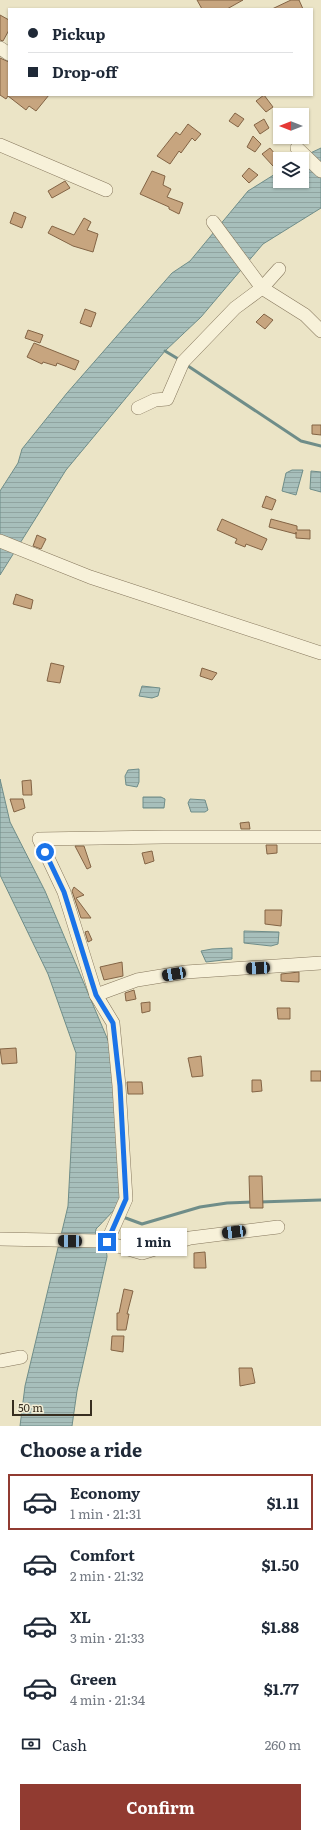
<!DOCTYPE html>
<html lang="en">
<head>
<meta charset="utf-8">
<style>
	:root { --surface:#fff; --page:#f6f6f7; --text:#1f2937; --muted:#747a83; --line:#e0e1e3; --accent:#913b31 }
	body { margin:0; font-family:Literata,serif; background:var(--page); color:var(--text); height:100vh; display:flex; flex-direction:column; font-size:15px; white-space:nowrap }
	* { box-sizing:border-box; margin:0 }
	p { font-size:13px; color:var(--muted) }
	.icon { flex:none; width:22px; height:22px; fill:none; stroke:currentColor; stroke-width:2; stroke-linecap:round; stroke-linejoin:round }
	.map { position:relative; height:1426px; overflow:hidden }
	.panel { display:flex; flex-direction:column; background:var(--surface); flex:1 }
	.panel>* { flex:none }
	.hud { position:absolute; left:8px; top:8px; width:305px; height:88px; border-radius:0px; box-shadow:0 1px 3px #0004; display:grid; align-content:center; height:88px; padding:0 20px; background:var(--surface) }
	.needle { width:26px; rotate:270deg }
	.fabs { position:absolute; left:273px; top:108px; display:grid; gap:8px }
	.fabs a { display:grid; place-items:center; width:36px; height:36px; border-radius:0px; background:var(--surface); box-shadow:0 1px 3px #0004; font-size:20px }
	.scale { position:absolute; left:12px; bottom:10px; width:80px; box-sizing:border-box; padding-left:4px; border:2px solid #372e20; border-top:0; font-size:11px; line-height:14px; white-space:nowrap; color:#372e20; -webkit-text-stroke:3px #f3eed5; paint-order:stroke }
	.end { position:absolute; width:18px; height:18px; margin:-9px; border:5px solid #1a73e8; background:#fff; box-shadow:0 0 0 2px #fff }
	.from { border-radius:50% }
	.bubble { position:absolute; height:28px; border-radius:0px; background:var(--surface); box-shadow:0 1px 3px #0004; font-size:13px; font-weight:700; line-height:28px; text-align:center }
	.car { position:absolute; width:12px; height:24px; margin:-12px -6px; border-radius:5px; box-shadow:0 0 3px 1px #0007; background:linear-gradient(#222 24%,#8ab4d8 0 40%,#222 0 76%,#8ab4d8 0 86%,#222 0) }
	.hud b { display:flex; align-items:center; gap:14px; height:38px; font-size:15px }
	.hud b+b { border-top:1px solid var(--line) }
	.hud i { width:10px; height:10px; background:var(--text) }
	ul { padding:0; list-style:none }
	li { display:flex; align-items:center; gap:12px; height:56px; margin:0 8px 6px; padding:0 12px; border:2px solid transparent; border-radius:0px }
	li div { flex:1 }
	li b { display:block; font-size:15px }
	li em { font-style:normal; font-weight:700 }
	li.current { border-color:var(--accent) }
	li>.icon { width:36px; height:36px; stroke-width:1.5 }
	h2 { padding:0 20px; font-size:18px; line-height:48px }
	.pay { display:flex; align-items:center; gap:10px; height:44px; padding:0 20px; font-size:15px }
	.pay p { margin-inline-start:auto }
	.button { display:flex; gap:8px; margin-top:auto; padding:8px 20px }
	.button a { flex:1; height:46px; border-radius:0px; background:var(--accent); color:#fff; font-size:16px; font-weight:700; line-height:46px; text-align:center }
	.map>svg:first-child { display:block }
</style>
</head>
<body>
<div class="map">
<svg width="321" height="1426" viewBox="0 0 321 1426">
	<defs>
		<pattern id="water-rules" width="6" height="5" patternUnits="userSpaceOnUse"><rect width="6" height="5" fill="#a7bfbb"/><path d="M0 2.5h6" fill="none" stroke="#90a4a0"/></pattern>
	</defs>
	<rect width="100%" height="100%" fill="#ebe4c6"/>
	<g fill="url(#water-rules)" stroke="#6f8d89">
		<path d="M321 148V208L263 244 201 317 165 351 66 470 0 575V491L18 463 22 449 67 393 172 273 190 261 248 191 280 171V181H302V157Z"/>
		<path d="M292 470H303L296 495 282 491 286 473Z"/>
		<path d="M311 471 321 472V492L310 489Z"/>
		<path d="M142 686 160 688 158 696 152 698 139 696Z"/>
		<path d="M139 769V782L137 787 126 785 125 776 128 770Z"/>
		<path d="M0 779 10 822 45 891 110 1045 123 1191 117 1207 96 1229C94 1239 99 1240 104 1247 106 1250 107 1254 107 1257L77 1391 72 1426H20L25 1386 68 1206 76 1053 48 974 0 875Z"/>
		<path d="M143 797H161L165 799 164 808H143Z"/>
		<path d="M190 799 205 800 208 810 205 812H191L188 803Z"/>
		<path d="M244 931 279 932 278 944 271 946 244 943Z"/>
		<path d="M232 948V959L206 962 201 951 212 949Z"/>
	</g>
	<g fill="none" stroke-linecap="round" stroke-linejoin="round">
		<g stroke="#6f8d89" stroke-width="3">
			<path d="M165 351 180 360"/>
			<path d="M185 364 301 441 321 446"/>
			<path d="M259 1202 321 1200"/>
			<path d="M123 1217 142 1224 200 1207 227 1203 253 1202"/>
		</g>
	</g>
	<g fill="#c7a57f" stroke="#836445">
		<path d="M197 0H243L227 9H202Z"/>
		<path d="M291 0H299L303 9H272Z"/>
		<path d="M0 15 9 20V30L3 41 0 40Z"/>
		<path d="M0 58 9 62V95H49L36 111 29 106 26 110 8 96 6 99 0 95Z"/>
		<path d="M264 95 273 107 266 112 256 101Z"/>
		<path d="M235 113 244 119 238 127 229 121Z"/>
		<path d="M264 119 269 128 260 134 254 125Z"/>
		<path d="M188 124 201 134 195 141 192 138 181 153 179 151 170 164 157 156 176 132 180 135Z"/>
		<path d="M253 136 261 144 255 152 247 147Z"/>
		<path d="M270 148 280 160 273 166 262 154Z"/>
		<path d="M249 168 258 175 249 183 242 176Z"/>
		<path d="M152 171 165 176 163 185 171 189 167 197 183 203 179 214 169 209V207L140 194Z"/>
		<path d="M65 181 70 188 52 198 48 191Z"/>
		<path d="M14 212 26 217 22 228 10 223Z"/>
		<path d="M84 218 91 222 87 230 98 234 93 252 73 246 48 233 52 226 74 235Z"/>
		<path d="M85 309 96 313 91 327 80 323Z"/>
		<path d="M264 314 273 320 265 329 256 322Z"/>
		<path d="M28 330 43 335 40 343 25 338Z"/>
		<path d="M34 343 79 361 75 370 57 363 56 366 43 362 42 364 27 357Z"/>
		<path d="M312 425H321V435L312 434Z"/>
		<path d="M266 496 276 500 272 510 262 507Z"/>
		<path d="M222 519 267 539 262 550 246 544 245 547 235 543 237 539 217 530Z"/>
		<path d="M271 519 297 526V530H310V539L296 538V532V534L269 527Z"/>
		<path d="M37 535 46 539 41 549 33 546Z"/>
		<path d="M16 594 33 600 31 609 13 604Z"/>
		<path d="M51 663 64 666 60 683 47 681Z"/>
		<path d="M202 668 217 673 212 680 200 676Z"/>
		<path d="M31 780 32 795H23L22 781Z"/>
		<path d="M10 799H23L25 808 14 812Z"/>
		<path d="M249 822 250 829H241L240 823Z"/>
		<path d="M266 845H277V853L267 854Z"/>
		<path d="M75 846H84L91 867 87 869Z"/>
		<path d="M152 851 154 861 145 864 142 853Z"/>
		<path d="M74 887 84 895 76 898 91 918H81L72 891Z"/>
		<path d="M265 910H282L281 926 265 924Z"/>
		<path d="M88 931 92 940 88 942 85 932Z"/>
		<path d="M122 962 123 976 104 980 100 967Z"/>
		<path d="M299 972V982L281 981V974Z"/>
		<path d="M134 990 136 999 126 1001 125 993Z"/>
		<path d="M150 1002V1011L142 1013 141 1003Z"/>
		<path d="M277 1008H290V1019H278Z"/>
		<path d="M16 1048 17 1063 2 1064 0 1049Z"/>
		<path d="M201 1056 203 1076 192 1077 188 1058Z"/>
		<rect x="311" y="1071" width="10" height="10"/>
		<path d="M252 1080H261L262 1091 252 1092Z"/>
		<path d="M127 1082H142L143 1094H128Z"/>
		<path d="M249 1176H262L263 1208H250Z"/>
		<path d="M205 1252 206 1268H194V1253Z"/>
		<path d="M124 1289 133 1291 127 1314H129L126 1330H117V1313H119Z"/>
		<path d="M112 1336H124L123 1352 111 1350Z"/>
		<path d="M239 1368H252L255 1383 240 1386Z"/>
	</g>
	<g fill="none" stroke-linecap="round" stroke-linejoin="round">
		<g stroke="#86775d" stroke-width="14">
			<g id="minor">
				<path d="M0 48 9 54"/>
				<path d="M0 145 106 190"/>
				<path d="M297 148 321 171"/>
				<path d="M213 222 262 288 305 315 321 331"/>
				<path d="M138 408 155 400 167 399 183 362 235 308 262 288 279 269"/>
				<path d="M0 541 90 577 321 653"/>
				<path d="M96 995 137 980 186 972 321 963"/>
				<path d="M0 1239 101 1241 142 1253 190 1238 278 1227"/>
				<path d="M107 1242 126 1199 119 1086 113 1023 96 995 64 892 39 839 163 837H321"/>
				<path d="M0 1361 21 1357"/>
			</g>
		</g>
		<use href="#minor" stroke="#f7f1d9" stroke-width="13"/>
	</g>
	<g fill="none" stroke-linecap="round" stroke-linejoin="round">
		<path stroke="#1a73e8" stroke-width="5" d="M45 852 64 892 96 995 113 1023 120 1086 126 1199 107 1242"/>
	</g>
</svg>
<div class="fabs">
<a><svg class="needle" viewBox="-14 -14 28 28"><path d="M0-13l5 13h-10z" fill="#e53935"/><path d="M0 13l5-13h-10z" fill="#747a83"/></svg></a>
<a><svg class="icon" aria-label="layers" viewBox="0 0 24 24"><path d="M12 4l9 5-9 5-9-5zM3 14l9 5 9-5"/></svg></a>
</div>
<div class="scale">50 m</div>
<i class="end from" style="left:45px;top:852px"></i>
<i class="end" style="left:107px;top:1242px"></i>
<div class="bubble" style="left:121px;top:1228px;width:66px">1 min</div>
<i class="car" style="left:258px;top:968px;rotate:267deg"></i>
<i class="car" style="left:174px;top:974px;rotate:260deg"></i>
<i class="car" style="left:234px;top:1232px;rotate:263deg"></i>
<i class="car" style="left:70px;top:1241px;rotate:271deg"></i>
<div class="hud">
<b><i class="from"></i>Pickup</b>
<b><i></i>Drop-off</b>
</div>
</div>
<section class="panel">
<h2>Choose a ride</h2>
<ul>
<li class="current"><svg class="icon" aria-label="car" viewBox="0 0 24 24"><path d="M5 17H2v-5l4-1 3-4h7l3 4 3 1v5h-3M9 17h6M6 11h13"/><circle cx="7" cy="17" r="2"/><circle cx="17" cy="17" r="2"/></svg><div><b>Economy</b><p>1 min · 21:31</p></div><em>$1.11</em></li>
<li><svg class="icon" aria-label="car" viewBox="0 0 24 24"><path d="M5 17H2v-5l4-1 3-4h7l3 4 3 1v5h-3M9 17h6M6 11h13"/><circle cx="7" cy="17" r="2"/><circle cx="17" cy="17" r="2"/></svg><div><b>Comfort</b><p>2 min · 21:32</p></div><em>$1.50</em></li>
<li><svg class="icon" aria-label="car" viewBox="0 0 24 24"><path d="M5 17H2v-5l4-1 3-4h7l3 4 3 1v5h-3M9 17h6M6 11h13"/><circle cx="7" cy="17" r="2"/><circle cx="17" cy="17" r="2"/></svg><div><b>XL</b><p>3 min · 21:33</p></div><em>$1.88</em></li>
<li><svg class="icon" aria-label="car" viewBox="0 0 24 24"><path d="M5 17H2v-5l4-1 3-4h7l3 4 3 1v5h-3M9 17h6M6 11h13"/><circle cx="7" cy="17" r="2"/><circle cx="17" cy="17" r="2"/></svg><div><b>Green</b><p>4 min · 21:34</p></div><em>$1.77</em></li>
</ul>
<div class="pay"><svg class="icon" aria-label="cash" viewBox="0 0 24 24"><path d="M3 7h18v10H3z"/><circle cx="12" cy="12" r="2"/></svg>Cash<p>260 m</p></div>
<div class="button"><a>Confirm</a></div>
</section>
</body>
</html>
